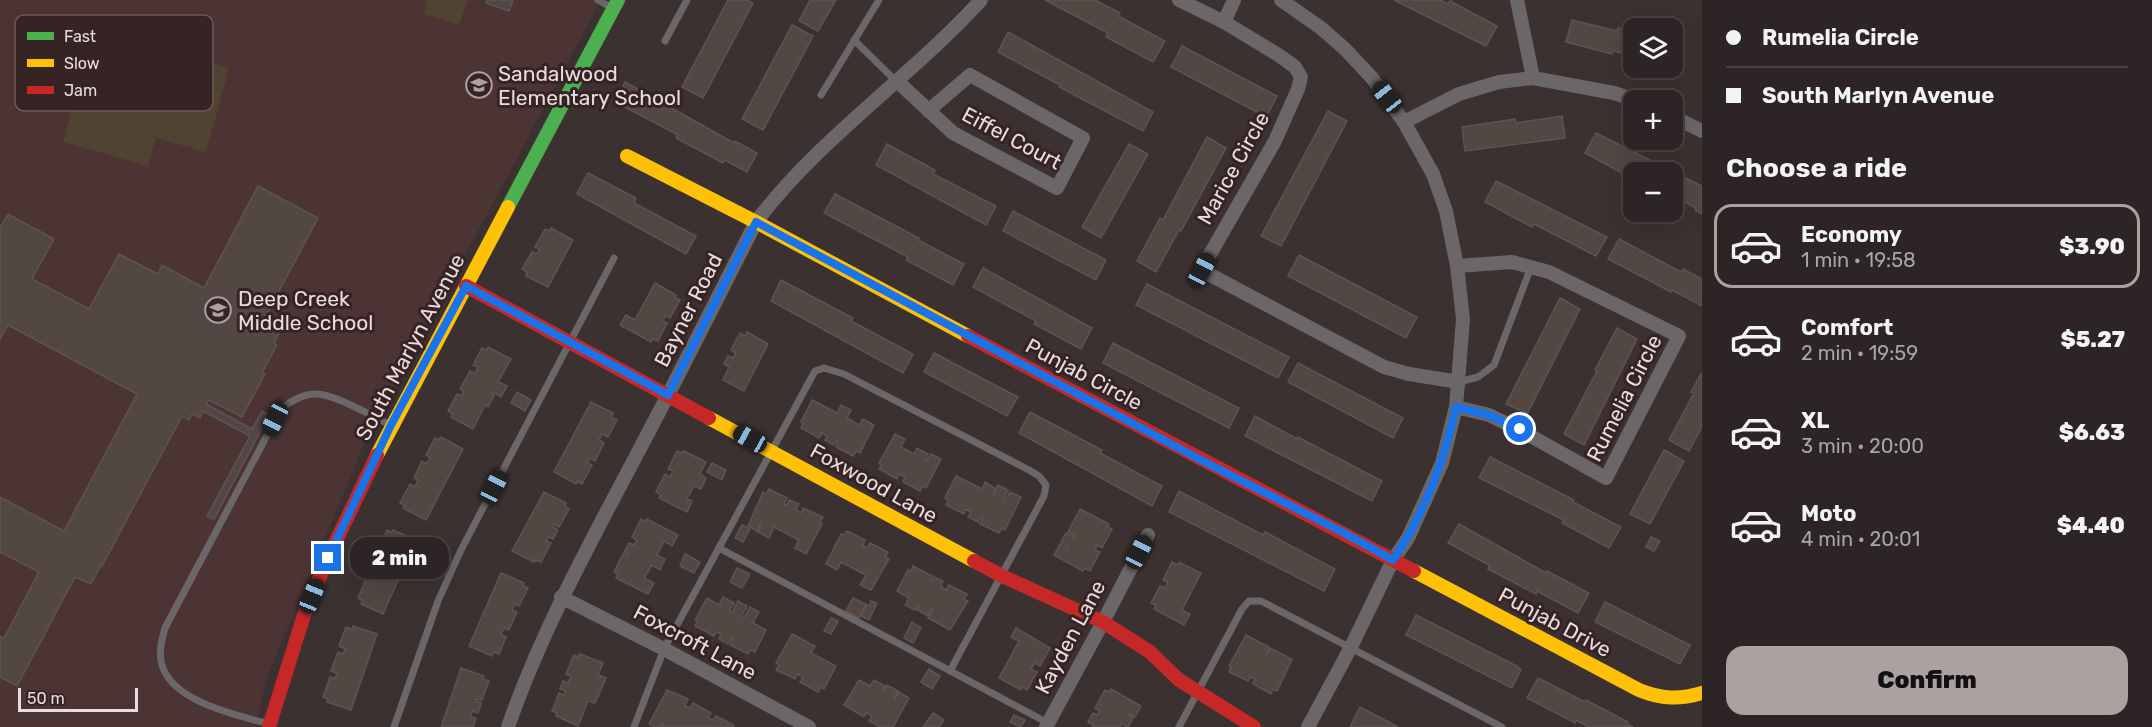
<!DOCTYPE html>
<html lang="en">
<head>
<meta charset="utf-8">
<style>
	:root { --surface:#2d2525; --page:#393132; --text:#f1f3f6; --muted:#a7a5a7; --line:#484242; --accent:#ada0a1 }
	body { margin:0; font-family:Rubik,sans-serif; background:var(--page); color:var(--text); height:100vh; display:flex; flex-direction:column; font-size:22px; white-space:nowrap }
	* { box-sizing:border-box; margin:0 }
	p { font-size:20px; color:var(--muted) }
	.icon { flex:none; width:33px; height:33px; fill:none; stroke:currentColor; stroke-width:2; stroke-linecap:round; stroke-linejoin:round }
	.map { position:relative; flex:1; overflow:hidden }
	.drawer { display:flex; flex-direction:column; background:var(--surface); width:450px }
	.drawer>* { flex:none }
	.banner { display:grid; align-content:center; height:132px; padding:0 24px; background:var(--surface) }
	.fabs { position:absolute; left:1623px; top:18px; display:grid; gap:12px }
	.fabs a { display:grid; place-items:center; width:60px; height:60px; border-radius:12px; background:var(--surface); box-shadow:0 6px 24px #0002,0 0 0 2px var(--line); font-size:30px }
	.scale { position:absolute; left:18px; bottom:15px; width:120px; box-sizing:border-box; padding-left:6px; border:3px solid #eadcdd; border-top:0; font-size:16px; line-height:21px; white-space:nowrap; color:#eadcdd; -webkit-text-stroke:4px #362323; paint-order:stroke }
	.end { position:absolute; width:27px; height:27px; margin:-14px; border:8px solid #1a73e8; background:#fff; box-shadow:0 0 0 3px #fff }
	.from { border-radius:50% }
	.bubble { position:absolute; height:42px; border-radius:18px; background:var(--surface); box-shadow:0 6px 24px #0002,0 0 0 2px var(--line); font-size:20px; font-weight:800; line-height:42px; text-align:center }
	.car { position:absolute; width:18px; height:36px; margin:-18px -9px; border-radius:8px; box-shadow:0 0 4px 2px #0007; background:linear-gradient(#222 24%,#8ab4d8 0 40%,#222 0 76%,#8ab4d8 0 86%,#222 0) }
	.banner b { display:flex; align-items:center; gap:21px; height:57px; font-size:22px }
	.banner b+b { border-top:2px solid var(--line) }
	.banner i { width:15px; height:15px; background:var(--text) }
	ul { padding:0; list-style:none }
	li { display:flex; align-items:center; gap:18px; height:84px; margin:0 12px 9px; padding:0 12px; border:3px solid transparent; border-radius:18px }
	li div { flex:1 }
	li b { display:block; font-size:22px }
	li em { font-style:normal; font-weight:800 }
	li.on { border-color:var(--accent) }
	li>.icon { width:54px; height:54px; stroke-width:1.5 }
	h2 { padding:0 24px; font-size:27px; line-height:72px }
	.cta { display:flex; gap:12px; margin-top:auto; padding:12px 24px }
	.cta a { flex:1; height:69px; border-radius:18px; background:var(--accent); color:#111; font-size:24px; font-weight:800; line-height:69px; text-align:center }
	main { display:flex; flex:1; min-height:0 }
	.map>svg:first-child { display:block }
</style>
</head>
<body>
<main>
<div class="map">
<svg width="1702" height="727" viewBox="0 0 1702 727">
	<rect width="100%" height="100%" fill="#3c3131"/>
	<path fill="#4c3334" d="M0 0H601L362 449 266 680 256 727H0Z"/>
	<g fill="#504331">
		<path d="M428 0H468L459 25 424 14Z"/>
		<path d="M94 30 229 68 206 152 156 138 148 166 63 142Z"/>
	</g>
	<g fill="#534744" stroke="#5d5452" stroke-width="1.5">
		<path d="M487 0H513L509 11 486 3Z"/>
		<path d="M728 0H746L753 3 703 98 682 87Z"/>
		<path d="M810 0H836L818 31 799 21Z"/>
		<path d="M1045 0H1095L1120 13 1118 16 1165 41 1153 62 1106 37 1108 33Z"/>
		<path d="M1394 0H1440L1448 4 1450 1 1497 26 1486 46Z"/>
		<path d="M1572 20 1617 31 1618 28 1634 32V56L1613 51 1612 54 1566 42Z"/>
		<path d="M792 25 813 36 763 130 742 119Z"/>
		<path d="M1008 32 1153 112 1143 131 1059 87 1060 85 998 52Z"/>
		<path d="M1182 46 1277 96 1266 117 1171 67Z"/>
		<path d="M625 82 734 143 735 141 757 153 747 172 725 160 723 163 676 138 678 135 615 102Z"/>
		<path d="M1328 111 1347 121 1281 246 1261 236Z"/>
		<path d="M1562 116 1565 138 1465 151 1462 127 1515 119 1516 123Z"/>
		<path d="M1596 133 1702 186V214L1695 210 1696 208 1672 195V172H1634L1633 179 1585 153Z"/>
		<path d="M1207 137 1226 148 1181 231 1179 230 1156 272 1137 261 1160 218 1163 220Z"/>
		<path d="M887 144 935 170 933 174 996 206 986 225 876 165Z"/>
		<path d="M1129 144 1148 154 1101 238 1082 227Z"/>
		<path d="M588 173 636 198 634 203 696 236 686 254 577 194Z"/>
		<path d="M1496 181 1607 237 1596 256 1534 224 1532 227 1485 202Z"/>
		<path d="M258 186 318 218 263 321 281 330 274 343 277 345 262 373 265 374 242 417 209 400 206 404 252 429 262 411 269 415 214 519 207 516 250 436 203 411 200 418 192 414 189 420 182 416 102 566 101 565 91 584 75 577 17 686 0 677V636L4 638 39 572 0 552V497L64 531 137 394 8 325 0 339V228L8 214 54 239 32 279 89 309 119 254 158 274 162 265 204 288Z"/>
		<path d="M835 194 919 238 918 240 964 264 953 285 906 260 908 257 824 213Z"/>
		<path d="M1013 211 1106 260 1096 280 1003 231Z"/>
		<path d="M551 228 573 240 548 287 526 276 527 272 522 269 532 252 537 254 540 249 535 247 545 229 550 231Z"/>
		<path d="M1619 239 1681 272 1683 269 1702 279V306L1672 290 1671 292 1608 259Z"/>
		<path d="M1299 255 1417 317 1406 338 1288 276Z"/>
		<path d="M983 268 1092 328 1081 349 1034 324 1036 321 973 287Z"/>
		<path d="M781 280 853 318 851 321 913 354 903 373 771 301Z"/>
		<path d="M655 283 676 295 675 298 680 300 670 318 665 316 663 321 667 323 658 341 653 339 651 342 620 325 626 315 635 320Z"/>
		<path d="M1147 284 1289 357 1278 378 1136 305Z"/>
		<path d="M1560 298 1580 309 1527 414 1506 404Z"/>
		<path d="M1617 328 1637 339 1584 445 1564 434 1597 371 1595 370Z"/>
		<path d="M747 332 768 344 744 391 723 380 729 367 724 364 728 356 733 358 736 353 731 350 740 333 745 336Z"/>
		<path d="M1113 343 1239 408 1229 428 1103 363Z"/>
		<path d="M488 347 511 359 498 382 507 386 501 397 493 392 492 394 494 396 488 407 485 405 473 429 451 417 453 414 448 411 457 394 462 396 464 391 460 389 470 371 475 373 478 367 473 365 482 348 487 350Z"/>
		<path d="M934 353 1018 397 1007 416 924 372Z"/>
		<path d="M1298 363 1403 418 1393 438 1288 382Z"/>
		<path d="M1702 372V427L1689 451 1669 440 1694 393 1691 392Z"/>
		<path d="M517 392 531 400 525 411 511 403Z"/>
		<path d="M812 400 837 413 841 405 851 410 847 418 859 425 863 419 874 425 860 453 856 451 853 456 836 447 838 442 836 441 834 445 825 440 827 436 822 433 819 438 801 428 803 423 801 422Z"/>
		<path d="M591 402 613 413 611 417 617 420 608 437 602 434 599 440 604 443 595 461 590 458 587 463 592 465 582 484 577 481 576 484 554 472Z"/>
		<path d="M1030 412 1102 450 1100 453 1162 486 1152 506 1019 433Z"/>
		<path d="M1255 416 1297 439 1298 437 1382 481 1372 501 1245 436Z"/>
		<path d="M895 434 905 439 901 447 914 454 917 448 928 454 925 459 927 460 931 454 941 459 926 488 923 486 920 491 903 482 905 477 899 474 897 479 879 469 882 465 879 463Z"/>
		<path d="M441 437 463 449 426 520 403 508 405 505 400 503 410 484 415 487 418 480 414 478 422 461 427 464 430 457 426 455 435 438 439 440Z"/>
		<path d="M1664 450 1684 461 1650 524 1630 514Z"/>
		<path d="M677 451 682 453 684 451 706 462 700 474 706 478 701 489 694 486 687 499 692 501 687 512 659 498 661 495 656 492 665 474 670 477 673 471 668 469Z"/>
		<path d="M1490 457 1574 500 1573 502 1621 527 1609 548 1562 523 1564 520 1479 478Z"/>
		<path d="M712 463 726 470 722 480 707 472Z"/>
		<path d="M956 476 982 489 985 482 995 488 993 496 998 485 1008 490 1003 501 1005 502 1010 492 1021 497 1005 530 1002 528 999 533 980 524 983 518 981 517 978 522 968 517 971 512 966 509 964 514 946 505 948 500 945 498Z"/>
		<path d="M769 489 787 498 784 504 787 505 789 500 799 504 796 510 801 513 803 508 823 517 820 523 822 524 806 554 795 548 799 540 774 527 769 538 758 532 762 520 757 531 748 526 763 492 766 494Z"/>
		<path d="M1179 491 1263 535 1265 532 1335 569 1324 591 1169 512Z"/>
		<path d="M544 492 566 503 565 506 569 509 559 527 554 524 553 527 558 530 553 539 548 537 546 541 551 543 541 562 536 560 534 562 512 551Z"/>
		<path d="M1080 509 1109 524 1107 527 1112 529 1102 548 1097 545 1095 550 1100 552 1090 571 1085 568 1083 571 1054 555 1060 544 1067 549 1068 547 1061 542 1066 533 1074 537 1075 535 1068 532Z"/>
		<path d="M641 519 646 522 647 519 678 535 672 546 664 541 657 555 665 559 660 570 652 565 644 578 654 583 648 594 616 578 618 574 614 572 623 554 628 556 629 554 624 552 629 543 634 545 637 540 632 537Z"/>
		<path d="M1459 524 1546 573 1547 571 1589 593 1578 613 1537 591 1536 594 1488 569 1489 565 1448 543Z"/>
		<path d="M742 525 750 529 743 542 735 538Z"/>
		<path d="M387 530 392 532 393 530 416 540 383 614 361 604 362 600 358 598 366 579 371 581 373 576 368 573 376 555 381 557 384 550 379 548Z"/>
		<path d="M847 531 865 540 863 546 867 548 870 543 888 552 885 557 889 559 871 590 860 585 866 575 841 562 837 570 826 564 841 534 844 535Z"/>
		<path d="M1651 537 1660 541 1654 551 1646 547Z"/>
		<path d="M685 554 700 562 694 573 680 566Z"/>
		<path d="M1172 562 1178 565 1179 562 1201 573 1182 610 1190 614 1184 625 1154 609 1156 605 1151 603 1160 586 1165 588 1168 582 1163 580Z"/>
		<path d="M913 566 932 576 930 580 932 581 934 577 943 581 941 587 946 590 949 585 967 594 964 599 968 601 950 630 928 618 933 610 931 609 928 616 917 610 920 604 915 610 905 605 909 598 897 591 908 570 911 571Z"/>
		<path d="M737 568 750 574 742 588 730 582Z"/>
		<path d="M501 573 524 583 523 586 528 588 519 606 515 604 512 610 517 612 509 630 504 628 501 634 506 637 499 654 493 652 492 656 469 646Z"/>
		<path d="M723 597 734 603 729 611 732 612 738 601 747 606 741 617 744 618 750 607 759 612 753 623 766 630 755 652 750 650 748 654 730 645 733 640 731 639 728 644 719 639 721 634 716 632 714 636 695 626 698 621 695 620 707 598 719 605Z"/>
		<path d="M853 598 866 604 859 618 846 611Z"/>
		<path d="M871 601 877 603 869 620 861 616 866 605 869 606Z"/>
		<path d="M1605 602 1690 645 1680 664 1595 622Z"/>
		<path d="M1416 615 1517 666 1521 670 1512 688 1406 635Z"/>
		<path d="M831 618 838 621 831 634 824 631Z"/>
		<path d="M912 622 921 628 913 643 904 638Z"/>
		<path d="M353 626 377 634 351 710 327 702 328 699 323 697 330 677 335 679 337 673 331 671 338 652 343 654 345 649 339 646 346 627 352 629Z"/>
		<path d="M1016 628 1050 648 1040 666 1035 663 1031 669 1037 672 1027 690 1022 687 1021 690 999 678 1019 641 1011 637Z"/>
		<path d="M792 634 815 646 811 653 836 666 824 689 821 687 818 692 800 682 803 677 797 674 795 679 776 670 779 665 776 663Z"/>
		<path d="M1246 635 1269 647 1265 657 1270 648 1292 659 1277 691 1273 689 1271 694 1253 684 1255 679 1250 677 1248 681 1229 672 1231 667 1229 666Z"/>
		<path d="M580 654 603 663 598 675 606 678 595 703 588 701 578 726 556 716 557 713 552 711 559 693 564 695 566 691 560 689 563 681 568 683 571 676 566 674 574 655 578 657Z"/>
		<path d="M461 668 484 676 483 679 489 681 482 700 477 699 476 701 481 703 478 713 472 711 471 717 476 718 473 727H441Z"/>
		<path d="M929 669 940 676 932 689 921 682Z"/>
		<path d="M1538 678 1585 702 1586 700 1628 722 1627 724 1633 727H1589L1576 720 1575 723 1527 698Z"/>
		<path d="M859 680 870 686 874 680 885 686 882 693 887 685 898 691 894 700 899 692 909 698 893 727H880L869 721 872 716 866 713 864 717 844 705Z"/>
		<path d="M1111 689 1141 706 1135 717 1127 713 1133 718 1128 727 1121 724 1120 727H1092L1093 725 1088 722 1093 713 1097 715 1100 711 1095 708 1105 690 1110 692Z"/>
		<path d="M667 690 688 699 685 706 690 708 693 703 711 713 708 718 713 720 716 716 734 725 733 727H662L663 722 660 727H655L649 724Z"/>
		<path d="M1360 707 1398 727H1350Z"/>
		<path d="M933 713 944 720 939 727H923Z"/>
		<path d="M1014 715 1025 720 1021 727 1010 722Z"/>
	</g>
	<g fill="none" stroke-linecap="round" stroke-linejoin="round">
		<g stroke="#6b6768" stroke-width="7">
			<path d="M598 0 612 8"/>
			<path d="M854 40 897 82"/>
			<path d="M665 41 687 0"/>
			<path d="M821 95 879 0"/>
			<path d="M1459 382 1478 377 1494 365 1531 267"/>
			<path d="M719 548 1048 723"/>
			<path d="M269 724C236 715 168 701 161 661 159 650 162 639 165 628L281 409C291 401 302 394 315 394 333 393 371 416 389 424"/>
			<path d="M394 727 438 601 461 550 614 258"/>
			<path d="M634 727 664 649 815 371 824 368 844 374 1029 470 1039 476 1046 485 1044 496 950 671"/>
			<path d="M1179 727 1242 609 1249 601H1261L1502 727"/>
		</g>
		<g stroke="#6b6768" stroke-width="14">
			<path d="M1179 0 1224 22 1280 56 1295 67 1301 77 1298 89 1275 141 1201 270 1384 367 1409 374 1459 382"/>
			<path d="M1281 0 1321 28 1345 49 1372 78 1404 122 1433 174 1446 211 1457 266 1463 319 1456 407 1442 463 1408 538 1393 560 1351 647 1308 727"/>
			<path d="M1517 0 1533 78"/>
			<path d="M1224 22 1234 0"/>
			<path d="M898 82 953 133 1057 188 1083 138 970 75 928 111"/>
			<path d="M1672 116 1702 131"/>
			<path d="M1404 122 1459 94 1499 82 1533 78 1614 93 1635 100"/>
			<path d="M1456 407 1489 415 1520 430 1606 478 1679 336 1549 272 1512 262 1457 266"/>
			<path d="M561 597 664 649 809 727"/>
			<path d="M508 727C541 632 589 545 636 456 677 379 716 301 756 222 819 138 910 78 981 0"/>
			<path d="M1046 727 1103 622 1148 535"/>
		</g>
		<path stroke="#4caf50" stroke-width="14" d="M508 207 618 0"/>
		<g stroke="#ffc107" stroke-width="14">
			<path d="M627 156 756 222 968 336"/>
			<path d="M709 418 974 561"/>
			<path d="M377 455 508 207"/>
			<path d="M1414 571 1639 690C1661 699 1679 700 1702 693"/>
		</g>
		<g stroke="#c62828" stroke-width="14">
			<path d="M466 286 709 418"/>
			<path d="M968 336 1414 571"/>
			<path d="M974 561 1002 576 1103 622 1150 652 1179 680 1254 727"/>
			<path d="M269 727 304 615 328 558 377 455"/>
		</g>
	</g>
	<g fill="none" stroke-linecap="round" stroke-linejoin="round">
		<path stroke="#1a73e8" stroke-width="8" d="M328 558 391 425 466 286 668 395 756 222 1201 460 1346 534 1393 560C1425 513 1444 462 1456 407L1489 415 1520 429"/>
	</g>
	<defs>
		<g id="school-ring" transform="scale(1.35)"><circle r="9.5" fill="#362323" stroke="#ada0a1" stroke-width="1.5"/><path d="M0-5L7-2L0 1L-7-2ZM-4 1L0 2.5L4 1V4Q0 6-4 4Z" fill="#ada0a1"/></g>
	</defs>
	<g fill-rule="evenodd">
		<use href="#school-ring" x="479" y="85"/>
		<use href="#school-ring" x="218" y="310"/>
	</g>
	<g text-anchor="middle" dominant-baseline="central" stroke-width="6" stroke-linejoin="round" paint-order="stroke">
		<g font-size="21" fill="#eadcdd" stroke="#362323" text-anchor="start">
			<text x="498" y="73">Sandalwood<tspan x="498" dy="24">Elementary School</tspan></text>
			<text x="238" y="298">Deep Creek<tspan x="238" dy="24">Middle School</tspan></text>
		</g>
		<g font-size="21" fill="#eadcdd" stroke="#362323">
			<text transform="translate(1012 138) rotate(28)">Eiffel Court</text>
			<text transform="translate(1233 168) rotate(-61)">Marice Circle</text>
			<text transform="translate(688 310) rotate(-63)">Bayner Road</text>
			<text transform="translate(410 347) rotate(-62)">South Marlyn Avenue</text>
			<text transform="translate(1084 374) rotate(28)">Punjab Circle</text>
			<text transform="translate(1624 398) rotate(-63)">Rumelia Circle</text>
			<text transform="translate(874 483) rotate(29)">Foxwood Lane</text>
			<text transform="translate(1555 622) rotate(28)">Punjab Drive</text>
			<text transform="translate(1070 637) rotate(-62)">Kayden Lane</text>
			<text transform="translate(695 642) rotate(28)">Foxcroft Lane</text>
		</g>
	</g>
	<rect x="15" y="15" width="198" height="96" rx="9" fill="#362323" stroke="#6c5a5b" stroke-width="1.5"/>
	<rect x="27" y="32" width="27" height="8" fill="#4caf50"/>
	<rect x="27" y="59" width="27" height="8" fill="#ffc107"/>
	<rect x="27" y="86" width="27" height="8" fill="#c62828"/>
	<g font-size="16" fill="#eadcdd">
		<text x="64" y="42">Fast</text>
		<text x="64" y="69">Slow</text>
		<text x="64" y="96">Jam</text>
	</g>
</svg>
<div class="fabs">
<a><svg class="icon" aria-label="layers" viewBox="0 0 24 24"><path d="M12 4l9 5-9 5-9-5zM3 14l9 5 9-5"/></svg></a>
<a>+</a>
<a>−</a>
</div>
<div class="scale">50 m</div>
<i class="end from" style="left:1520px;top:429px"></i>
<i class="end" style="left:328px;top:558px"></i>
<div class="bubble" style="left:350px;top:537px;width:99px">2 min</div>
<i class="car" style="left:1387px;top:97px;rotate:322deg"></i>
<i class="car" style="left:1202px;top:270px;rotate:28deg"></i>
<i class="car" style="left:275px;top:419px;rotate:207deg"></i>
<i class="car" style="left:750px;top:439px;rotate:299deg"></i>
<i class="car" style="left:494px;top:487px;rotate:27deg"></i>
<i class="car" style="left:1139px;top:552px;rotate:27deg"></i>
<i class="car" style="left:312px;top:596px;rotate:22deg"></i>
</div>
<section class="drawer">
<div class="banner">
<b><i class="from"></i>Rumelia Circle</b>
<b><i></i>South Marlyn Avenue</b>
</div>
<h2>Choose a ride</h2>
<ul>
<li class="on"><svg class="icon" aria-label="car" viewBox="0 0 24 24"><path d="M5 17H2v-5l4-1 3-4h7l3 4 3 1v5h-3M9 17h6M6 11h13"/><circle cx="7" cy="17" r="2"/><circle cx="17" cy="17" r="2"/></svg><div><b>Economy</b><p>1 min · 19:58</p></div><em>$3.90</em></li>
<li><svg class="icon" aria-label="car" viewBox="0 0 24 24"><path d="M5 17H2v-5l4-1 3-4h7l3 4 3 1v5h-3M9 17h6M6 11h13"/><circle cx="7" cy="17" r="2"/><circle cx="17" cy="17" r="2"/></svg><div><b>Comfort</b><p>2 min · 19:59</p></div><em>$5.27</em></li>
<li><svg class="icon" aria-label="car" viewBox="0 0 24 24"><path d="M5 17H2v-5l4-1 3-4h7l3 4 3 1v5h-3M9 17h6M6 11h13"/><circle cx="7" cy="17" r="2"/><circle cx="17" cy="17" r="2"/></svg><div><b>XL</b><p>3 min · 20:00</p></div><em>$6.63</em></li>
<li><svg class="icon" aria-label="car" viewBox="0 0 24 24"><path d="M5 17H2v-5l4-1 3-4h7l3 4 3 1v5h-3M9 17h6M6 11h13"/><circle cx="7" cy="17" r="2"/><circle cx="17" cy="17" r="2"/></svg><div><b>Moto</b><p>4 min · 20:01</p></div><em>$4.40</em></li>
</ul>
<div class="cta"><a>Confirm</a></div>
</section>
</main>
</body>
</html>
